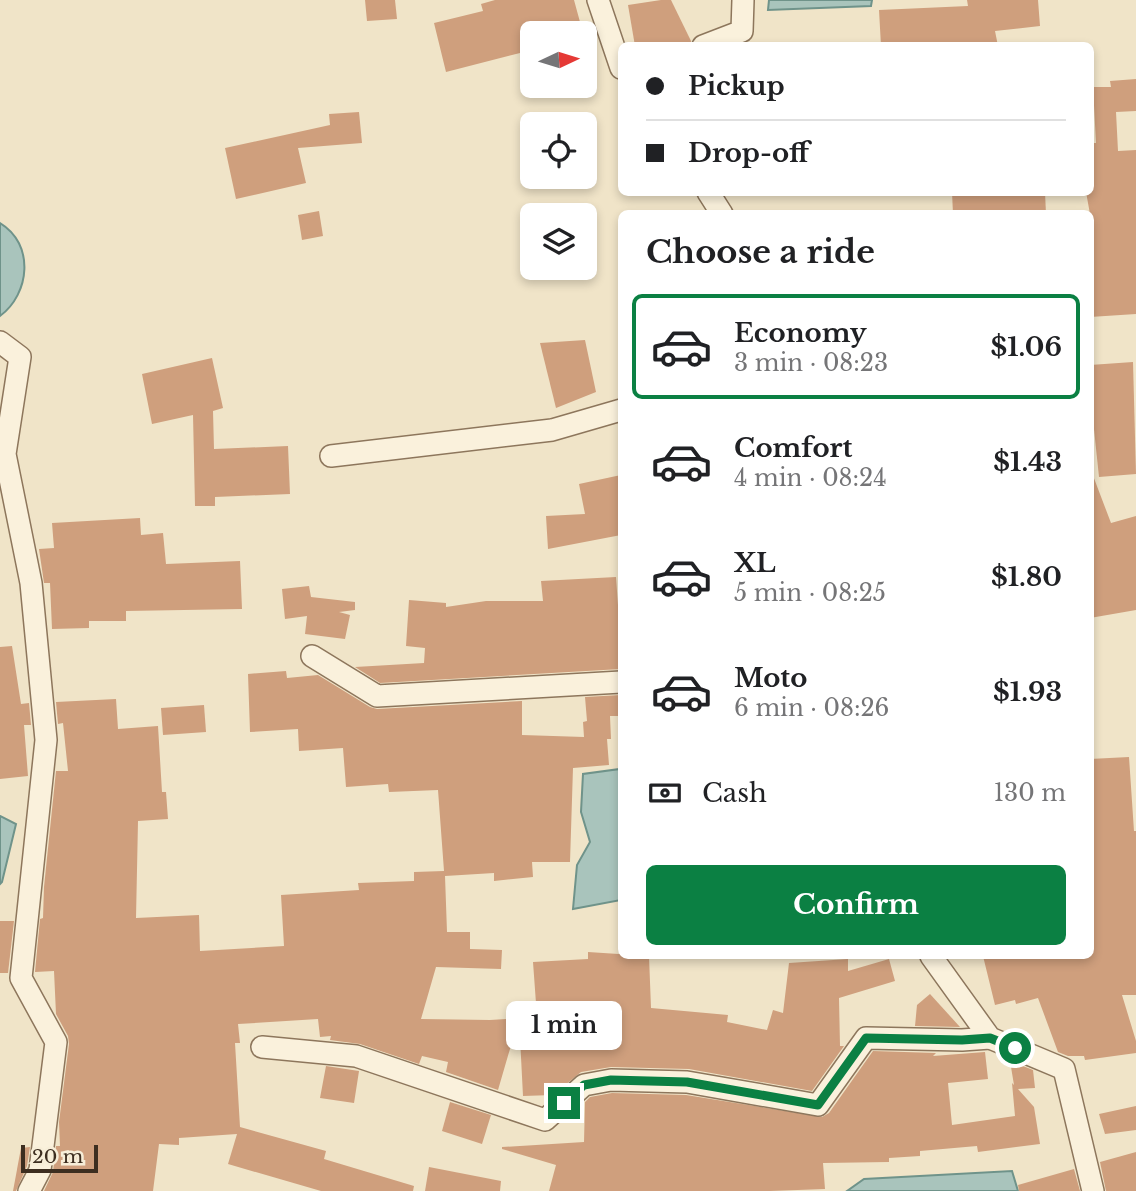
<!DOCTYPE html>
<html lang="en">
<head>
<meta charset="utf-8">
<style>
	:root { --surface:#fff; --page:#f6f6f6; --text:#202124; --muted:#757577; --line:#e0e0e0; --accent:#0b8043 }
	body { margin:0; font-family:"Libre Baskerville",serif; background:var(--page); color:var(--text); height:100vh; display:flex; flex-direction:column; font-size:26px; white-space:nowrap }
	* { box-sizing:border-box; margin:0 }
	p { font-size:23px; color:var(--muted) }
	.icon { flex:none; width:38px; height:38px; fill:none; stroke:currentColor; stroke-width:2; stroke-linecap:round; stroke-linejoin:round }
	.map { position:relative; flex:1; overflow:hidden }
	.drawer { position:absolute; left:618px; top:210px; width:476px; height:749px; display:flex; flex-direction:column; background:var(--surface); border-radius:10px; box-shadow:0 4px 10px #0003 }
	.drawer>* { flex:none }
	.guide { position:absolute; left:618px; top:42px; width:476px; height:154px; border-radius:10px; box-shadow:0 4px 10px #0003; display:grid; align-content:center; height:154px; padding:0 28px; background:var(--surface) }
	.needle { width:46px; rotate:86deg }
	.fabs { position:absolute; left:520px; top:21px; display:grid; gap:14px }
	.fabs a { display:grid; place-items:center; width:77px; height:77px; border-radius:10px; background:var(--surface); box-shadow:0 4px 10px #0003; font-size:35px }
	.scale { position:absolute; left:21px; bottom:18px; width:77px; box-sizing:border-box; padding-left:7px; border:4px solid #3d2e20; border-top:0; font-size:19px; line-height:24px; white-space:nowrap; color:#3d2e20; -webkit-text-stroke:5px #f7eed8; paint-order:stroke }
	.end { position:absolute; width:32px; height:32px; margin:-16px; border:9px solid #0b8043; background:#fff; box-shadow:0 0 0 4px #fff }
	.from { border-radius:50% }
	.bubble { position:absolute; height:49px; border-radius:10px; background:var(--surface); box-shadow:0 4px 10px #0003; font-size:23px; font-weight:800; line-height:49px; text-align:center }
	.guide b { display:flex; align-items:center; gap:24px; height:66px; font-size:26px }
	.guide b+b { border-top:2px solid var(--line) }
	.guide i { width:18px; height:18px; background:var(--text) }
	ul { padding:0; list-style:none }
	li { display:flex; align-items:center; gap:21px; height:105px; margin:0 14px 10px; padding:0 14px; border:4px solid transparent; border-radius:10px }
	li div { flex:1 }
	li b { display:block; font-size:26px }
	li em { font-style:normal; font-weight:800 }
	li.on { border-color:var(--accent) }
	li>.icon { width:63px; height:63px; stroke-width:1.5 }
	h2 { padding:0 28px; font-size:32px; line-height:84px }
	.pay { display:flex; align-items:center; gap:18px; height:77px; padding:0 28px; font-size:26px }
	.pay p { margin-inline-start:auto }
	.primary-button { display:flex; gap:14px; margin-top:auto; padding:14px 28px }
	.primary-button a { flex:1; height:80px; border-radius:10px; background:var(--accent); color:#fff; font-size:28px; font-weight:800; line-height:80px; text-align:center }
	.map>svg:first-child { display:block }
</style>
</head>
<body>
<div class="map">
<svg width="1136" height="1191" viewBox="0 0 1136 1191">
	<rect width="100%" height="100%" fill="#f0e4c8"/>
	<g fill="#a9c4bc" stroke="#6f938a" stroke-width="2">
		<path d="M769 0H872L871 6 768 10Z"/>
		<path d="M0 223C35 244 30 294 0 316Z"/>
		<path d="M620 769 621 900 573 909 577 865 590 842 581 812 583 774Z"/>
		<path d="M0 816 16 824 2 882 0 884Z"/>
		<path d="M1012 1171 1018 1191H847L864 1179Z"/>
	</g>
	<g fill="#cf9f7d">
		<path d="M365 0H395L397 19 367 21Z"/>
		<path d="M495 0H574L583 33H522L528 51 446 72 434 23 483 11 481 4Z"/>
		<path d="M661 0H671L691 41 690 46H635L628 5Z"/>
		<path d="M967 0H1038L1040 26 995 31 998 46H881L879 10 968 6Z"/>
		<path d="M1136 79V111L1116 112 1118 151 1136 150V314L1090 317V214L1086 192H1090V143H1096L1093 87H1111L1110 81Z"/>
		<path d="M359 112 362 143 298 148 306 183 236 199 225 148 330 125 329 114Z"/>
		<path d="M952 192H1045L1046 214H953Z"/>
		<path d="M319 211 323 236 302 240 298 215Z"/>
		<path d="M585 340 596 392 556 408 540 343Z"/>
		<path d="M212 358 223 408 213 411 214 449 288 446 290 494 215 497V506H195L193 415 152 424 142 374Z"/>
		<path d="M1133 362 1136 474 1099 477 1090 391V365Z"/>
		<path d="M1092 473 1111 523 1136 516V610L1090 618Z"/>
		<path d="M621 475V535L548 549 546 516 585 514 579 484Z"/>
		<path d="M140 518 141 535 163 533 166 564 240 561 242 609 126 611V621H89V628L52 629 50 583H44L39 549 54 548 52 523Z"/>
		<path d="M616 577 619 619H621V669L380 683 355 667 424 663 425 648 406 646 409 600 446 603V607L486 601H543L541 581Z"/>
		<path d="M309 586 311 597 355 602V610L339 612 350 615 345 639 305 634 307 616 285 619 282 589Z"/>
		<path d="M12 646 21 704 29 703 31 725H24L28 776 0 779V647Z"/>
		<path d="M286 671 287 678 318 675 370 707 377 709 522 701V735L584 737 583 722 587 721 585 697 621 695V716H610L611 739H607L609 765 573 768 570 862H532L533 877 494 881V873L445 876 447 932H470V949L502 950 501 969 436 967 421 1019 490 1020 537 1017 533 962 588 959V952L649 956 651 1008 728 1015 727 1022 767 1030 773 1010 783 1013 789 963 848 959V971L889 959 895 981 839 998 840 1046H844L812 1091 689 1069 611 1067 581 1072 553 1095 523 1096 519 1018 498 1090 446 1072 448 1062 422 1056 419 1064 360 1044 330 1040 331 1036 320 1037 318 1019 238 1024 240 1043H235L240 1127 326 1151 324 1159 414 1186 413 1191H321L228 1164 237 1134 179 1138V1145L159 1144 153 1191H44L53 1172 56 1146H60L59 1122 69 1044 68 1036 56 1014 54 971 35 972 40 919 43 918 44 887 56 771H68L63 723 58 724 56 702 116 699 118 729 158 726 162 792H166L168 819 138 821 136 918 199 915 200 951 284 946 281 895 359 890 358 883 414 881V872L444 871 438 790 389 792 388 784 346 787 343 748 299 751 298 729 250 732 248 674Z"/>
		<path d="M204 705 206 732 163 735 161 708Z"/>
		<path d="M1129 757 1134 831H1136V995H1122L1136 1041V1053L1085 1060 1084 1056H1068L1058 1052 1038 998 1016 1004 1015 1000 995 1005 983 956H1090V759Z"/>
		<path d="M0 921H14L8 973H0Z"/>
		<path d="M930 994 960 1027 915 1026 917 1005Z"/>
		<path d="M873 1051 936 1053 933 1056 985 1052 988 1079 948 1083 952 1125 1015 1116 1012 1083 1014 1085 1010 1061 1033 1070 1035 1088 1018 1089 1034 1107 1040 1144 978 1152 977 1146 920 1151V1156L889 1158V1162L823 1163 825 1189 770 1191H549L556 1165 502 1149V1147L584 1142 585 1102 590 1097 612 1093 686 1095 822 1117 829 1113Z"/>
		<path d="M326 1066 359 1071 354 1103 320 1098Z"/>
		<path d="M450 1102 491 1115 482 1144 442 1131Z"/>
		<path d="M1136 1106V1130L1105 1134 1099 1114Z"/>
		<path d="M30 1147 27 1166 16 1191H13L21 1148Z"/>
		<path d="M1136 1152V1191H1106L1100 1162Z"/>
		<path d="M429 1167 501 1181 500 1191H425Z"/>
		<path d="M1074 1169 1080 1191H1019L1018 1185Z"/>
	</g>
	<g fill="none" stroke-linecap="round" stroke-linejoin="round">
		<g stroke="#8d765c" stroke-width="24">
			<g id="minor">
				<path d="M598 0 621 68"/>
				<path d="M703 46 742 31 743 0"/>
				<path d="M708 192 722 214"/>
				<path d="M0 342 20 357 5 454 31 583 46 740 21 978 56 1042 40 1170 29 1191"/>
				<path d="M331 456 552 430 621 410"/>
				<path d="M312 656 377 696 621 682"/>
				<path d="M931 956 990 1038 1064 1069 1093 1191"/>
				<path d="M262 1047 356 1056 545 1120 584 1085 611 1080 687 1082 818 1105 866 1038 962 1040 990 1038"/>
			</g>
		</g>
		<use href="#minor" stroke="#faf1dc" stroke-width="21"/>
	</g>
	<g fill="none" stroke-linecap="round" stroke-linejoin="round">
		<path stroke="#0b8043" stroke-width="9" d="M564 1103 584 1085 611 1080 687 1082 818 1105 866 1038 962 1040 990 1038 1015 1048"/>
	</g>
</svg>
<div class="fabs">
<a><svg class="needle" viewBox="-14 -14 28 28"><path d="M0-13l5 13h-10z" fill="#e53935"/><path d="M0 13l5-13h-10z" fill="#757577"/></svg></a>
<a><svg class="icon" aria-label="locate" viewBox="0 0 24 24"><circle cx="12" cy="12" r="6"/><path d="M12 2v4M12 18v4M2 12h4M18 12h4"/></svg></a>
<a><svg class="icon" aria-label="layers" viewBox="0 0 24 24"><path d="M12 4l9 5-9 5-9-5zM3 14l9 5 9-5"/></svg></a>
</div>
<div class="scale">20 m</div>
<i class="end from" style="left:1015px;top:1048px"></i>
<i class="end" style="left:564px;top:1103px"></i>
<div class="bubble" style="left:506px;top:1001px;width:116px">1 min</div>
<div class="guide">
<b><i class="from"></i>Pickup</b>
<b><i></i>Drop-off</b>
</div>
<section class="drawer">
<h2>Choose a ride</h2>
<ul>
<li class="on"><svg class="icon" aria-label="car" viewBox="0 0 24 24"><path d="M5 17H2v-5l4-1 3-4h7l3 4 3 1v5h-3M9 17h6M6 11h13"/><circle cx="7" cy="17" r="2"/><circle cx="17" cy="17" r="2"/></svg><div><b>Economy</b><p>3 min · 08:23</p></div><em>$1.06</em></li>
<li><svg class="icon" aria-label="car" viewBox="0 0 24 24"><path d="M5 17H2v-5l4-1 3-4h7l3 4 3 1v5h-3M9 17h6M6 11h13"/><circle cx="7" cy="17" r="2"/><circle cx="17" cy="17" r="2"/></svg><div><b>Comfort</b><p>4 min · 08:24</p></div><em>$1.43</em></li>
<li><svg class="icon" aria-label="car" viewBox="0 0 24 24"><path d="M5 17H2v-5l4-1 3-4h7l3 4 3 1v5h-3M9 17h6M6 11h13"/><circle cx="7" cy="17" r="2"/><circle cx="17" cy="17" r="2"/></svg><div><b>XL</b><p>5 min · 08:25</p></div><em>$1.80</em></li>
<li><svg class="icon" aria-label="car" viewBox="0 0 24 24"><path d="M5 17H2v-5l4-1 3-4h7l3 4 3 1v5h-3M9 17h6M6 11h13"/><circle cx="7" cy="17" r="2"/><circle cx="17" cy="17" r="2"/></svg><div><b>Moto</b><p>6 min · 08:26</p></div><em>$1.93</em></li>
</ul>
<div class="pay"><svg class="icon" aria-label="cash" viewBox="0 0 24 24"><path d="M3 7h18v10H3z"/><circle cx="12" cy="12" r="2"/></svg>Cash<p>130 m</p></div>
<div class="primary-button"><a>Confirm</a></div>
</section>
</div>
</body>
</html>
